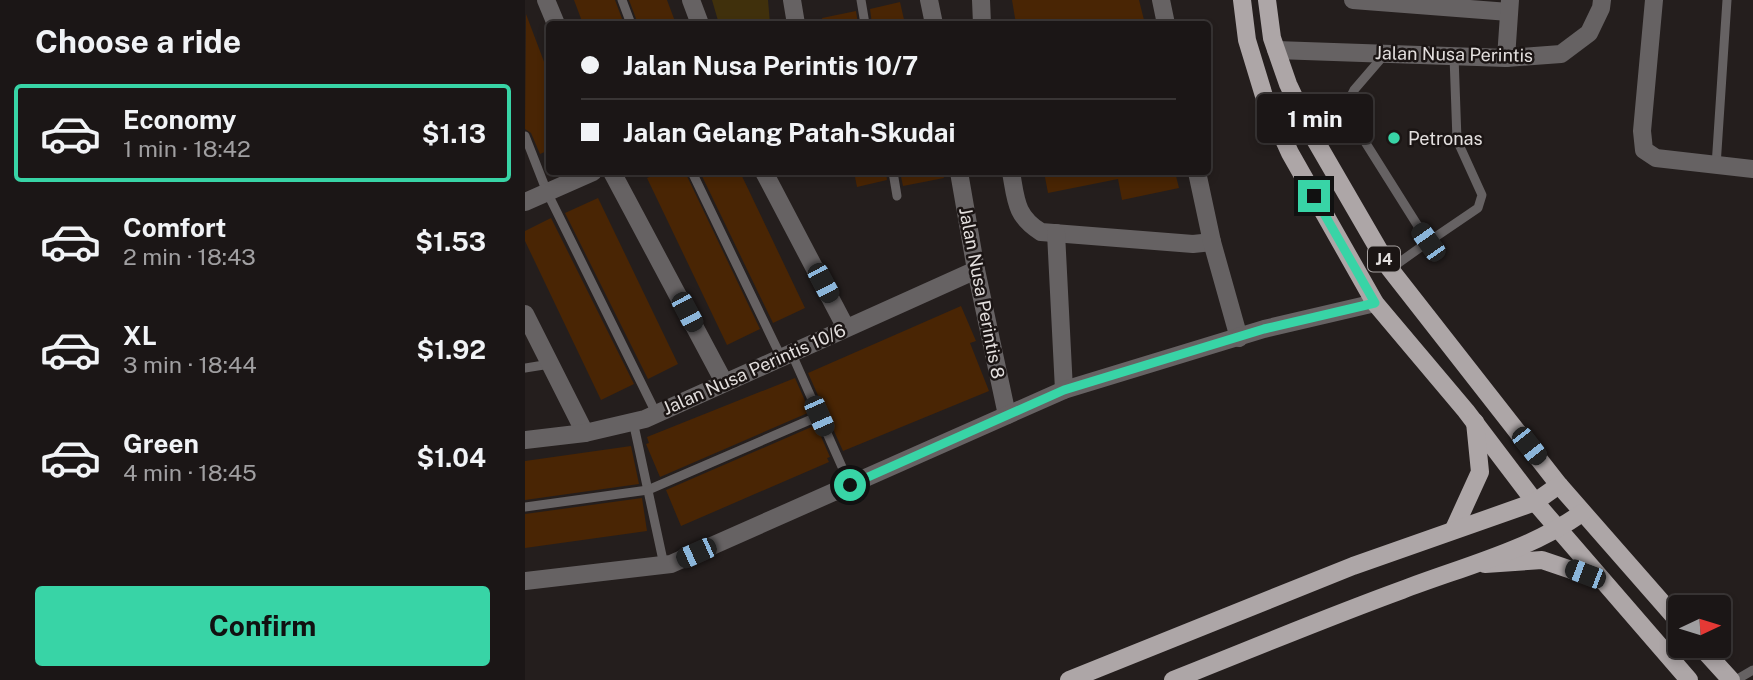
<!DOCTYPE html>
<html lang="en">
<head>
<meta charset="utf-8">
<style>
	:root { --surface:#1b1616; --page:#282323; --text:#f1f3f6; --muted:#a09fa1; --line:#393535; --accent:#38d4a6 }
	body { margin:0; font-family:"Public Sans",sans-serif; background:var(--page); color:var(--text); height:100vh; display:flex; flex-direction:column; font-size:26px; white-space:nowrap }
	* { box-sizing:border-box; margin:0 }
	p { font-size:23px; color:var(--muted) }
	.icon { flex:none; width:38px; height:38px; fill:none; stroke:currentColor; stroke-width:2; stroke-linecap:round; stroke-linejoin:round }
	.map { position:relative; flex:1; overflow:hidden }
	.sheet { display:flex; flex-direction:column; background:var(--surface); width:525px }
	.sheet>* { flex:none }
	.hud { position:absolute; left:21px; top:21px; width:665px; height:154px; border-radius:7px; box-shadow:0 4px 10px #0003,0 0 0 2px var(--line); display:grid; align-content:center; height:154px; padding:0 35px; background:var(--surface) }
	.needle { width:46px; rotate:86deg }
	.fabs { position:absolute; left:1143px; top:595px; display:grid; gap:14px }
	.fabs a { display:grid; place-items:center; width:63px; height:63px; border-radius:7px; background:var(--surface); box-shadow:0 4px 10px #0003,0 0 0 2px var(--line); font-size:35px }
	.end { position:absolute; width:32px; height:32px; margin:-16px; border:9px solid #38d4a6; background:#111; box-shadow:0 0 0 4px #111 }
	.from { border-radius:50% }
	.bubble { position:absolute; height:49px; border-radius:7px; background:var(--surface); box-shadow:0 4px 10px #0003,0 0 0 2px var(--line); font-size:23px; font-weight:700; line-height:49px; text-align:center }
	.car { position:absolute; width:21px; height:42px; margin:-21px -10px; border-radius:9px; box-shadow:0 0 5px 2px #0007; background:linear-gradient(#222 24%,#8ab4d8 0 40%,#222 0 76%,#8ab4d8 0 86%,#222 0) }
	.hud b { display:flex; align-items:center; gap:24px; height:66px; font-size:26px }
	.hud b+b { border-top:2px solid var(--line) }
	.hud i { width:18px; height:18px; background:var(--text) }
	ul { padding:0; list-style:none }
	li { display:flex; align-items:center; gap:21px; height:98px; margin:0 14px 10px; padding:0 21px; border:4px solid transparent; border-radius:7px }
	li div { flex:1 }
	li b { display:block; font-size:26px }
	li em { font-style:normal; font-weight:700 }
	li.selected { border-color:var(--accent) }
	li>.icon { width:63px; height:63px; stroke-width:1.5 }
	h2 { padding:0 35px; font-size:32px; line-height:84px }
	.button { display:flex; gap:14px; margin-top:auto; padding:14px 35px }
	.button a { flex:1; height:80px; border-radius:7px; background:var(--accent); color:#111; font-size:28px; font-weight:700; line-height:80px; text-align:center }
	main { display:flex; flex:1; min-height:0 }
	.map>svg:first-child { display:block }
</style>
</head>
<body>
<main>
<section class="sheet">
<h2>Choose a ride</h2>
<ul>
<li class="selected"><svg class="icon" aria-label="car" viewBox="0 0 24 24"><path d="M5 17H2v-5l4-1 3-4h7l3 4 3 1v5h-3M9 17h6M6 11h13"/><circle cx="7" cy="17" r="2"/><circle cx="17" cy="17" r="2"/></svg><div><b>Economy</b><p>1 min · 18:42</p></div><em>$1.13</em></li>
<li><svg class="icon" aria-label="car" viewBox="0 0 24 24"><path d="M5 17H2v-5l4-1 3-4h7l3 4 3 1v5h-3M9 17h6M6 11h13"/><circle cx="7" cy="17" r="2"/><circle cx="17" cy="17" r="2"/></svg><div><b>Comfort</b><p>2 min · 18:43</p></div><em>$1.53</em></li>
<li><svg class="icon" aria-label="car" viewBox="0 0 24 24"><path d="M5 17H2v-5l4-1 3-4h7l3 4 3 1v5h-3M9 17h6M6 11h13"/><circle cx="7" cy="17" r="2"/><circle cx="17" cy="17" r="2"/></svg><div><b>XL</b><p>3 min · 18:44</p></div><em>$1.92</em></li>
<li><svg class="icon" aria-label="car" viewBox="0 0 24 24"><path d="M5 17H2v-5l4-1 3-4h7l3 4 3 1v5h-3M9 17h6M6 11h13"/><circle cx="7" cy="17" r="2"/><circle cx="17" cy="17" r="2"/></svg><div><b>Green</b><p>4 min · 18:45</p></div><em>$1.04</em></li>
</ul>
<div class="button"><a>Confirm</a></div>
</section>
<div class="map">
<svg width="1228" height="680" viewBox="0 0 1228 680">
	<rect width="100%" height="100%" fill="#241e1d"/>
	<path fill="#40300c" d="M187 0H243L245 24H194Z"/>
	<g fill="#492504">
		<path d="M49 0H90L99 24H58Z"/>
		<path d="M104 0H142L151 24H113Z"/>
		<path d="M487 0H614L620 24H491Z"/>
		<path d="M375 2 380 24H347L345 9Z"/>
		<path d="M331 11 333 24H298L297 18Z"/>
		<path d="M1 14 24 75V150L15 154 6 133 0 129Z"/>
		<path d="M136 172H160L235 329 202 345 122 178Z"/>
		<path d="M175 172H215L280 308 248 323Z"/>
		<path d="M329 172H361L362 180 332 187Z"/>
		<path d="M375 172H418L419 178 378 186Z"/>
		<path d="M519 172H650L654 188 597 200 593 179 523 193Z"/>
		<path d="M73 198 153 364 123 379 40 213Z"/>
		<path d="M26 218 109 384 76 400 0 241V231Z"/>
		<path d="M436 306 451 341 445 343 464 391 318 451 283 373Z"/>
		<path d="M270 378 285 412 135 477 121 444 124 443 122 437Z"/>
		<path d="M291 425 305 457 302 458 304 462 156 526 141 490Z"/>
		<path d="M106 446 114 484 0 500V461Z"/>
		<path d="M117 498 122 531 0 548V514Z"/>
	</g>
	<g fill="none" stroke-linecap="round" stroke-linejoin="round">
		<g stroke="#666263" stroke-width="9">
			<path d="M97 0 106 24"/>
			<path d="M336 0 340 24"/>
			<path d="M860 54 829 90 822 104 825 118 903 242 953 208 957 195 932 140 929 56"/>
			<path d="M0 136 22 192 131 413"/>
			<path d="M1191 166 1202 0"/>
			<path d="M167 172 256 357"/>
			<path d="M368 172 372 196"/>
			<path d="M865 269 903 242"/>
			<path d="M266 352 325 485"/>
			<path d="M0 368 25 364"/>
			<path d="M108 421 139 565"/>
			<path d="M0 507 123 490 294 416"/>
			<path d="M1211 680 1228 670"/>
		</g>
		<g stroke="#666263" stroke-width="18">
			<path d="M21 0 31 24"/>
			<path d="M166 0 175 24"/>
			<path d="M267 0 271 24"/>
			<path d="M404 0 409 24"/>
			<path d="M456 0 457 24"/>
			<path d="M636 0 641 24"/>
			<path d="M828 0 984 12"/>
			<path d="M1129 0 1117 131 1119 150 1131 158 1228 169"/>
			<path d="M981 58 985 0"/>
			<path d="M87 172 199 382"/>
			<path d="M239 172 321 328"/>
			<path d="M434 172 451 270 482 415"/>
			<path d="M486 172C491 199 490 216 516 232L668 244 687 242"/>
			<path d="M672 172 687 242 714 338"/>
			<path d="M0 202 68 172"/>
			<path d="M531 233 539 390"/>
			<path d="M0 314 60 433"/>
			<path d="M0 440 60 433 120 419 451 270"/>
			<path d="M0 581 146 564 539 390 739 329 850 303"/>
		</g>
		<path stroke="#666263" stroke-width="18" d="M751 50 981 58 1036 54 1064 33 1076 8 1077 0"/>
		<g stroke="#ada6a7" stroke-width="18">
			<path d="M717 0 722 40 739 96 765 153 850 303 941 411 1010 502 1164 680"/>
			<path d="M742 0 747 38 763 84 785 131 865 269 1034 485 1155 623"/>
			<path d="M929 529 955 472 950 422"/>
			<path d="M960 564 1017 560 1073 579"/>
			<path d="M1175 646 1206 680"/>
			<path d="M544 680 828 566 1010 502 1034 485"/>
			<path d="M648 680C724 650 800 618 877 590 937 567 1005 550 1057 513"/>
		</g>
	</g>
	<g fill="none" stroke-linecap="round" stroke-linejoin="round">
		<path stroke="#38d4a6" stroke-width="9" d="M325 485 539 390 739 329 850 303 789 196"/>
	</g>
	<circle fill="#38d4a6" stroke="#1b1514" stroke-width="2.5" cx="869" cy="138" r="7"/>
	<g text-anchor="middle" dominant-baseline="central" stroke-width="5" stroke-linejoin="round" paint-order="stroke">
		<rect fill="#1b1514" stroke="#a7a2a1" stroke-width="2" x="843" y="246.5" width="32" height="25" rx="5"/>
		<g font-size="16" font-weight="bold" fill="#e3dfde">
			<text x="859" y="259">J4</text>
		</g>
		<g font-size="18" fill="#e3dfde" stroke="#1b1514">
			<text transform="translate(929 54) rotate(1)">Jalan Nusa Perintis</text>
			<text transform="translate(457 293) rotate(79)">Jalan Nusa Perintis 8</text>
			<text transform="translate(229 369) rotate(-24)">Jalan Nusa Perintis 10/6</text>
		</g>
		<g font-size="18" fill="#e3dfde" stroke="#1b1514" text-anchor="start">
			<text x="883" y="138">Petronas</text>
		</g>
	</g>
</svg>
<div class="fabs">
<a><svg class="needle" viewBox="-14 -14 28 28"><path d="M0-13l5 13h-10z" fill="#e53935"/><path d="M0 13l5-13h-10z" fill="#a09fa1"/></svg></a>
</div>
<i class="end from" style="left:325px;top:485px"></i>
<i class="end" style="left:789px;top:196px"></i>
<div class="bubble" style="left:732px;top:94px;width:116px">1 min</div>
<i class="car" style="left:903px;top:242px;rotate:325deg"></i>
<i class="car" style="left:298px;top:283px;rotate:152deg"></i>
<i class="car" style="left:162px;top:312px;rotate:152deg"></i>
<i class="car" style="left:294px;top:416px;rotate:156deg"></i>
<i class="car" style="left:1004px;top:446px;rotate:142deg"></i>
<i class="car" style="left:171px;top:553px;rotate:246deg"></i>
<i class="car" style="left:1060px;top:574px;rotate:291deg"></i>
<div class="hud">
<b><i class="from"></i>Jalan Nusa Perintis 10/7</b>
<b><i></i>Jalan Gelang Patah-Skudai</b>
</div>
</div>
</main>
</body>
</html>
